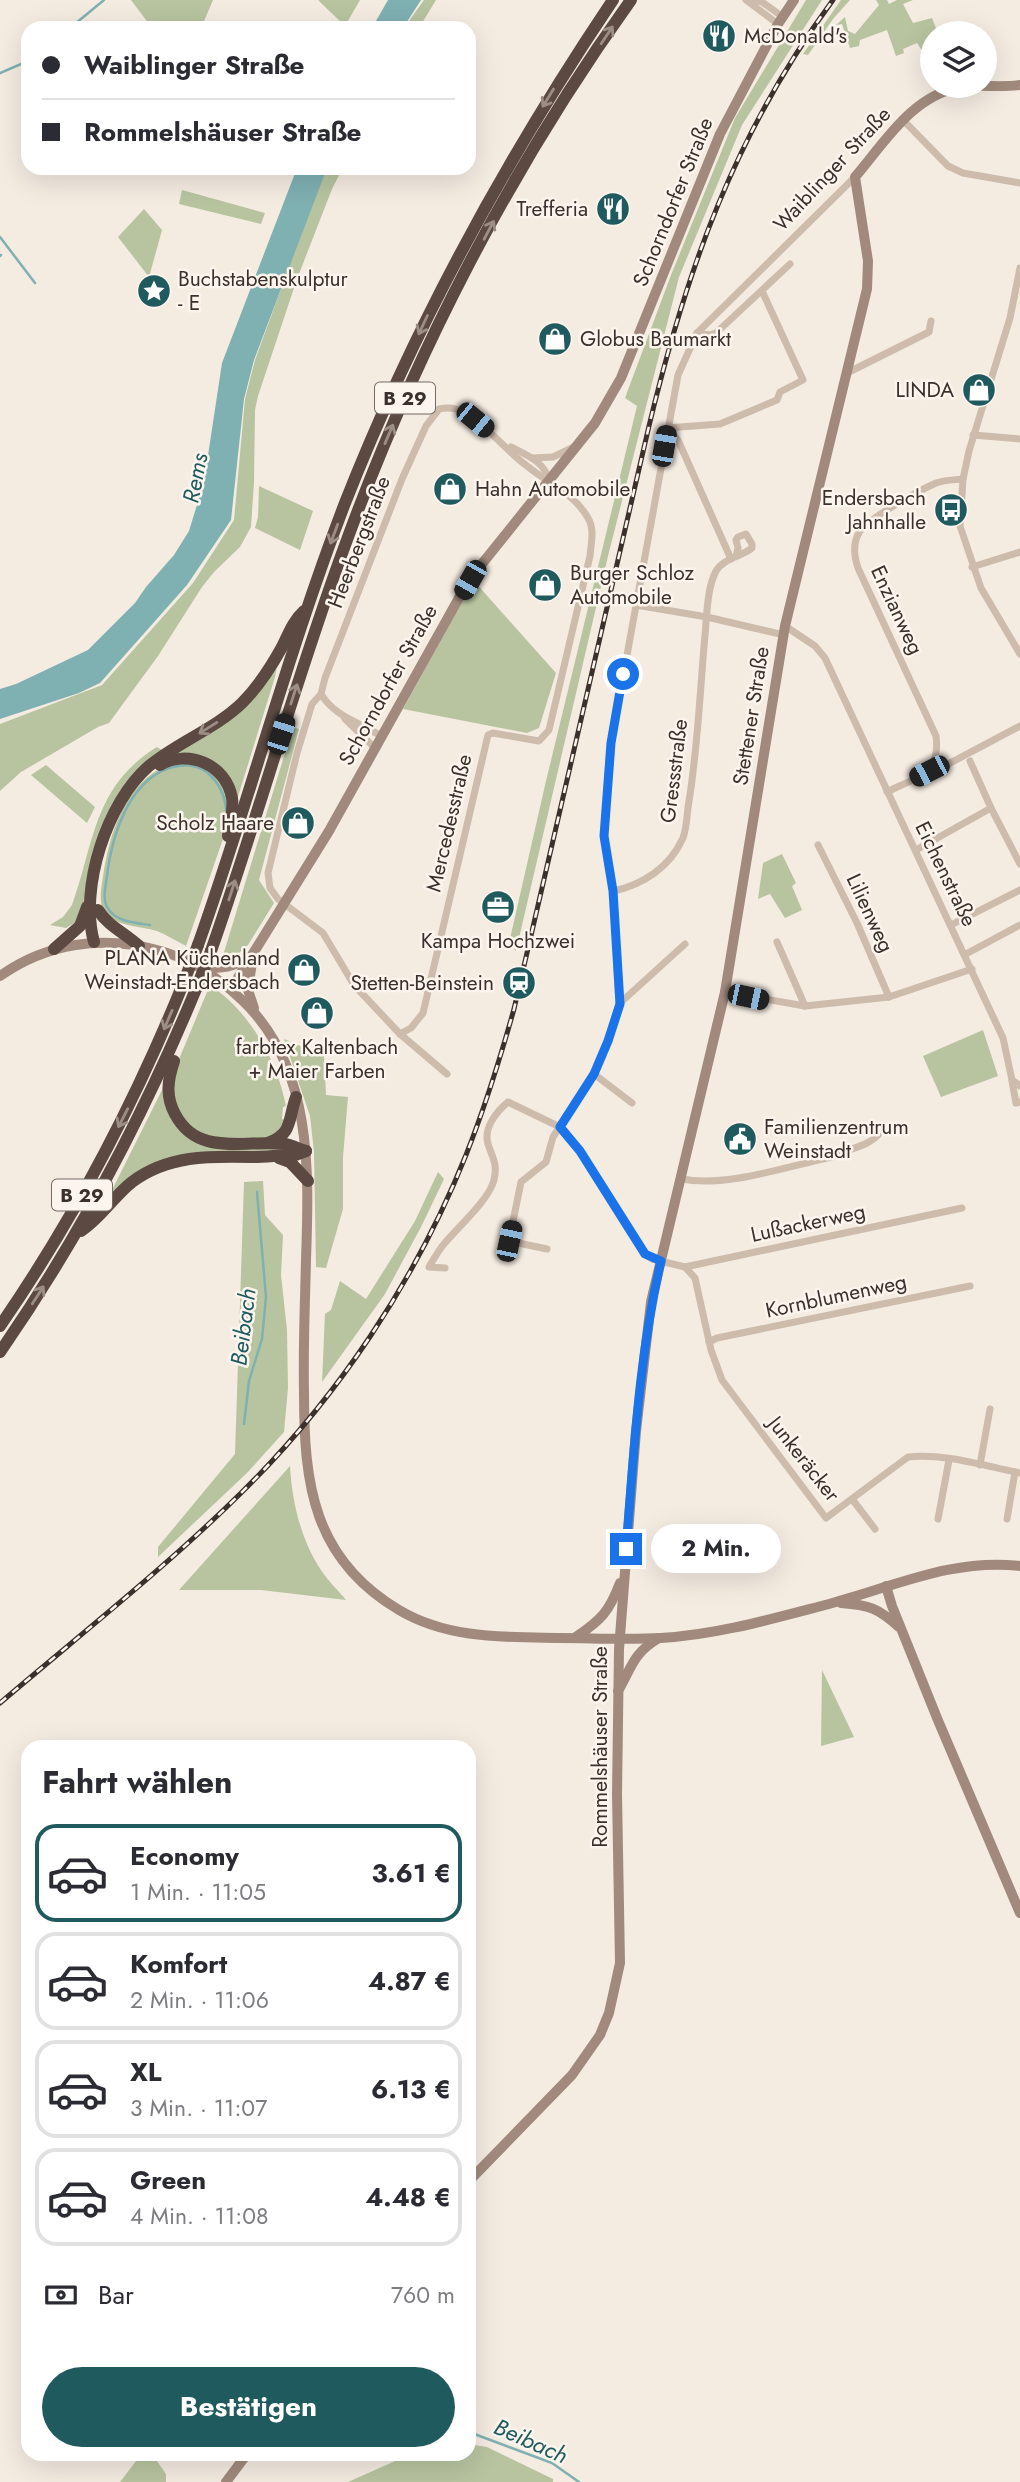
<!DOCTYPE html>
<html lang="de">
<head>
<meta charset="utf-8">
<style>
	:root { --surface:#fff; --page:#f7f7f7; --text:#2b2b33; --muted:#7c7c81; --line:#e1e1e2; --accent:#1f5a5e }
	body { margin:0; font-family:Jost,sans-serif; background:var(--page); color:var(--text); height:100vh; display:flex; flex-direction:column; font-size:26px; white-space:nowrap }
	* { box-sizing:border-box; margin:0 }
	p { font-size:23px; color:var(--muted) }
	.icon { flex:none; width:38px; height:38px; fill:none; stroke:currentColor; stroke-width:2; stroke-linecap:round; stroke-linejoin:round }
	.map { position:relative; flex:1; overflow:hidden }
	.sheet { position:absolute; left:21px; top:1740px; width:455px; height:721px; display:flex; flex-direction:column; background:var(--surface); border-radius:21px; box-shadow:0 7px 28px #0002 }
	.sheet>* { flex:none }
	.banner { position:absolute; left:21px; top:21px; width:455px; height:154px; border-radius:21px; box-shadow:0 7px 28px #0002; display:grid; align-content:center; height:154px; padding:0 21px; background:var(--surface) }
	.controls { position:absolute; left:920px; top:21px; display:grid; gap:14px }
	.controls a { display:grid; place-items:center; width:77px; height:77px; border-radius:50%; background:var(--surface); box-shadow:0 7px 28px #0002; font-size:35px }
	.end { position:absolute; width:32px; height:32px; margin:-16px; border:9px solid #1a73e8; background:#fff; box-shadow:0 0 0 4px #fff }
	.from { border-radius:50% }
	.bubble { position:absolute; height:49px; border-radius:24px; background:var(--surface); box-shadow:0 7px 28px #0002; font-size:23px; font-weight:700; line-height:49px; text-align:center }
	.car { position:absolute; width:21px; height:42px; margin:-21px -10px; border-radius:9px; box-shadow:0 0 5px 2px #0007; background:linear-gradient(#222 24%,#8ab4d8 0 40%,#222 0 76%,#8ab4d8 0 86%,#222 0) }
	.banner b { display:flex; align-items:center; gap:24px; height:66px; font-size:26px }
	.banner b+b { border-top:2px solid var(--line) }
	.banner i { width:18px; height:18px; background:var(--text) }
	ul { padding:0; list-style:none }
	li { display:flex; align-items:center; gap:21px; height:98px; margin:0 14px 10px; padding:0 7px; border:4px solid var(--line); border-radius:21px }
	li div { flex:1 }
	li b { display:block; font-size:26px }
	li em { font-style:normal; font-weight:700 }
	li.selected { border-color:var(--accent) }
	li>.icon { width:63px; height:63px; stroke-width:1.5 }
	h2 { padding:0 21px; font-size:32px; line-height:84px }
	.pay { display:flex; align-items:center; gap:18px; height:77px; padding:0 21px; font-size:26px }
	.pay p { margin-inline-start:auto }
	.cta { display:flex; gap:14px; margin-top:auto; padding:14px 21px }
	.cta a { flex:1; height:80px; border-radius:42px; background:var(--accent); color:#fff; font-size:28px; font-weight:700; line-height:80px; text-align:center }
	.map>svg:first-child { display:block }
</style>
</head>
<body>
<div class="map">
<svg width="1020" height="2482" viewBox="0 0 1020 2482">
	<rect width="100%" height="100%" fill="#f4ebe1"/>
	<g fill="#b8c4a0">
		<path d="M131 0H213L201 28H152Z"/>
		<path d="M318 0H360L345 26Z"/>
		<path d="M424 0H436L419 28H404Z"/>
		<path d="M806 0H822L742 125 679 277 608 556 516 951 509 943 546 781 637 406 625 398 671 275 735 118Z"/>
		<path d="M841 0H850L833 19 808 55 803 54Z"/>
		<path d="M876 0H887L889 4 897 0H913L903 4 913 23 932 18 938 33H933V38L926 39 928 52 924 54 917 43 903 49 904 53 896 56 887 30 860 40 859 46 850 48 842 24 836 25 845 17 848 31 855 34 879 5Z"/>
		<path d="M328 168H343L332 189 297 279 258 396 255 410 254 482 251 527 240 547 214 572 202 587 158 656 109 723 98 727 21 772 0 791V724L102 685 193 583 234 520 245 399 255 360 319 185Z"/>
		<path d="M182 190 265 213 261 224 179 204Z"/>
		<path d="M144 209 162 230 149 277 118 237Z"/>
		<path d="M259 486 313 511 300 550 255 528 258 517Z"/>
		<path d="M474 581 556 673 539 728 527 733 403 709Z"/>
		<path d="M277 666 275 677 237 800 232 786 176 753Z"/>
		<path d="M293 727 299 729 259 880 274 903 248 945 229 962H221Z"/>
		<path d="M157 747 162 750 137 774 93 855 83 912 79 920 66 928 50 925 63 917 72 905C95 841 93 787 157 747Z"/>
		<path d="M46 765 95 807 87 823 31 775Z"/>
		<path d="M167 765H200L220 780 227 796 225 833 186 946C176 941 167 935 157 931 140 926 120 927 106 914 98 905 101 889 103 877 109 835 124 784 167 765Z"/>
		<path d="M782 854 796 883 792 886 802 910 785 918 770 894 758 899 763 863Z"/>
		<path d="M210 985C250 1012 277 1060 286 1106L283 1107 282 1119 285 1120 277 1132 266 1138 206 1137 182 1119 172 1094 177 1064Z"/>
		<path d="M983 1030 998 1076 941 1097 923 1056Z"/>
		<path d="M284 1039 324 1056 326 1095 348 1097 343 1157V1209L326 1268 316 1267 314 1152 310 1116Z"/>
		<path d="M163 1088 182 1130 291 1151 194 1153 108 1198Z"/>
		<path d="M438 1172 444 1179 421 1227 385 1294 322 1382 325 1314 331 1310 340 1281 366 1299 415 1221Z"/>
		<path d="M263 1181 265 1215 283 1235 281 1275 287 1330 288 1388 284 1432 248 1472 158 1557V1547L235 1454 244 1182Z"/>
		<path d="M290 1466C292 1502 301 1540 321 1570 328 1581 338 1590 346 1600L261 1590H179Z"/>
		<path d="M822 1670 854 1737 821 1746Z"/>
		<path d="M469 2444 487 2447 553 2479V2482H348L411 2454H469Z"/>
		<path d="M135 2454H152L166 2474V2482H120L136 2461Z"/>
	</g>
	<g fill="#7fb0b2">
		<path d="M388 0H421L403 28H372Z"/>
		<path d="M297 168H327L254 360 244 399 231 520 187 585 100 683 79 693 0 719V689L16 684 88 650 135 603 146 587 174 555 189 531 204 482 222 363Z"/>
	</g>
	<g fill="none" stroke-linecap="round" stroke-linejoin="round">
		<g stroke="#7fb0b2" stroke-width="2.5">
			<path d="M70 28 104 0"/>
			<path d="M0 73 28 61"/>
			<path d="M0 237 35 283"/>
			<path d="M0 256 1 255"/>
			<path d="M150 925C136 923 115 922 107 907 102 898 106 886 107 876 112 835 130 774 178 766 188 764 199 766 208 773 219 783 225 795 226 810"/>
			<path d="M244 1424 249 1381 262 1339 266 1297 257 1192"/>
			<path d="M469 2432 552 2463 579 2482"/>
		</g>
		<g stroke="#cdbbac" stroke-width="7">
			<path d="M746 0 778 24"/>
			<path d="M753 0 762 2 783 17"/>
			<path d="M904 121 948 166 963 173 1020 183"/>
			<path d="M1020 268 1010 318 969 451 963 479 960 526 981 588 1020 654"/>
			<path d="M697 333 709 335 716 333 790 264"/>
			<path d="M849 372 929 332 931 321"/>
			<path d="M667 428 720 424 777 400 780 392 803 380 762 291"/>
			<path d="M667 428 678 440 731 559"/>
			<path d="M973 435 1020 439"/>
			<path d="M511 447C529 456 543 461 550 481"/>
			<path d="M532 458 553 457 574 447"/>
			<path d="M972 567 1020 552"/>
			<path d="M636 605 707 617 784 635"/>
			<path d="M785 626 815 646 825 658 1003 1038 1012 1080 1020 1086"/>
			<path d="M321 694 312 704 297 753 268 873 270 888 278 899 323 933 354 985 400 1034 447 1074"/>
			<path d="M345 719 375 748"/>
			<path d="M381 736C359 722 335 717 321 694L325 678 402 479 426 426 439 409C448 407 457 408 465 413 489 427 505 450 527 466 549 484 574 493 588 518 595 530 591 543 590 556L549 730 539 741 493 733 488 735 423 1013 411 1028 400 1034"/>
			<path d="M970 761 991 808 1020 864"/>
			<path d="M929 771 937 770 1020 726"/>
			<path d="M887 792C916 777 941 775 936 736L858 568C854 556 852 543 860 531 871 517 918 491 936 483 944 480 954 480 963 479"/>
			<path d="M818 845 857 923 889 997"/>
			<path d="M916 850 991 808"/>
			<path d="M613 891C643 885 670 867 683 838 687 827 687 812 689 801 698 746 700 690 705 635 707 615 707 588 716 571 724 558 741 557 752 548V544L746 534 738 537 736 540 738 548 736 556"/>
			<path d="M951 925 1020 890"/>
			<path d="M777 942 805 1006"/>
			<path d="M966 954 1020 925"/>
			<path d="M725 992 805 1006 889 997 972 969"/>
			<path d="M619 1004 685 944"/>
			<path d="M594 1074 632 1103"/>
			<path d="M1012 1081 1016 1103 1020 1102"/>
			<path d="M682 1179C725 1188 788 1166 832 1157 847 1148 866 1148 878 1135"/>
			<path d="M509 1241 547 1249"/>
			<path d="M506 1256 521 1182 546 1162 553 1137 594 1074 608 1041 619 1004 613 891 604 836 611 743 678 375 697 333 855 177"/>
			<path d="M685 1267 695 1278 711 1350 722 1380 826 1518 908 1457C945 1453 984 1466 1020 1473"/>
			<path d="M445 1268 429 1267C434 1259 438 1251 444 1244 458 1227 489 1200 494 1180 498 1164 492 1157 488 1144 483 1128 497 1111 508 1102L560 1127 580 1151 645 1254 652 1259 685 1267 962 1208"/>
			<path d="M709 1342 717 1338 970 1286"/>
			<path d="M980 1465 990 1409"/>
			<path d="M852 1499 875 1529"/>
			<path d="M938 1519 949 1460"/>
			<path d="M1007 1519 1015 1472"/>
		</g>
		<g stroke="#a18a7d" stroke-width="10">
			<path d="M252 962 248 990 254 1008"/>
			<path d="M202 966C222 970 233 967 251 956"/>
			<path d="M0 976C47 943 102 935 157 950 190 958 219 978 243 1001 313 1068 309 1171 306 1260 305 1304 303 1348 304 1393 304 1484 313 1559 399 1610 448 1639 503 1637 559 1638 592 1638 627 1640 661 1638 717 1635 775 1618 829 1604 893 1587 953 1558 1020 1566"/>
			<path d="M231 989 329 831 469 580 595 423 621 378 720 134 778 24 794 0"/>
			<path d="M886 1586 892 1606 937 1718 1020 1913"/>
			<path d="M841 1603C869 1605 878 1608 899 1627"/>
			<path d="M576 1637C601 1620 609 1612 620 1583"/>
			<path d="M618 1691C632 1667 633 1653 659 1638"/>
			<path d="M469 2181 572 2075 600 2035 609 2013 620 1963 617 1794 619 1649 636 1431 651 1302 725 992 785 626 867 289 868 261 855 177C885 142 912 96 960 87 980 84 1000 88 1020 85"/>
			<path d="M226 2482 247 2454"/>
		</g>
		<g stroke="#5c4a42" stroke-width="12">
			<path d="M160 765C188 749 226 764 232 798 234 811 229 824 228 836"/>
			<path d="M98 910C108 926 125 933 139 946"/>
			<path d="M94 942C79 888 107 802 149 766 178 742 215 729 242 703 258 687 271 667 282 647 289 633 293 621 304 611"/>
			<path d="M198 945C250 799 289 648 345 503 415 325 506 159 613 0"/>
			<path d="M54 949 80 926 87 907"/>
			<path d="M211 951C258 818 295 681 344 548 414 355 511 167 631 0"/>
			<path d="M174 1061C168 1079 165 1096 175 1114 198 1158 246 1139 285 1144 292 1145 299 1149 306 1151"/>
			<path d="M268 1143C293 1134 288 1119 296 1097"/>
			<path d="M279 1158 290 1162 308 1181"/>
			<path d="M81 1231C101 1218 113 1197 132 1182 168 1155 209 1156 252 1157 266 1157 281 1155 295 1155L306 1151"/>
			<path d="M0 1326C74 1219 134 1104 183 984"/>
			<path d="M0 1352C79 1238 143 1117 196 989"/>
		</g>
		<g stroke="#3b302b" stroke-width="5">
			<path id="rail" d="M0 1703C81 1634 165 1568 240 1494 337 1399 416 1280 466 1155 485 1107 500 1059 514 1009L649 426C687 268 735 133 833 0"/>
		</g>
		<use href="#rail" stroke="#fbf5ee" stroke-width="2.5" stroke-dasharray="8" stroke-linecap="butt"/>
		<g stroke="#5c4a42" stroke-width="12">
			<path d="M183 984 198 945"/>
			<path d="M196 989 211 951"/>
		</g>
	</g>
	<defs><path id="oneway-shaft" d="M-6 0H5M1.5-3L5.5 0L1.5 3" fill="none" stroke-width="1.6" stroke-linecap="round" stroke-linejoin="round" transform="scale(1.75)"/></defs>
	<g stroke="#9c8e87">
		<use href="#oneway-shaft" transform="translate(607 35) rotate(-56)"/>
		<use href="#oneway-shaft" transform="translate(548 98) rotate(122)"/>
		<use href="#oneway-shaft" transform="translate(489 230) rotate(-62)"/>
		<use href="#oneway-shaft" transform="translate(423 325) rotate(115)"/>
		<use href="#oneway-shaft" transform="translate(389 434) rotate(-67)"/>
		<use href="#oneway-shaft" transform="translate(334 534) rotate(111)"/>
		<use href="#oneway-shaft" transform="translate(294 694) rotate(-72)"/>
		<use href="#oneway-shaft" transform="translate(208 728) rotate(148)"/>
		<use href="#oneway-shaft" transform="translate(232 890) rotate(-72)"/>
		<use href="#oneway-shaft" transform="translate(168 1020) rotate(113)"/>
		<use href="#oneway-shaft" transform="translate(123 1118) rotate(117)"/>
		<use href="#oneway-shaft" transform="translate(38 1295) rotate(-57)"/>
	</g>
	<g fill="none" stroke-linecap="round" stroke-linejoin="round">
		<path stroke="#1a73e8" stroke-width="9" d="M623 674 611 743 604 836 613 891 620 1004 608 1041 594 1074 560 1127 580 1151 645 1254 661 1261C639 1355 634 1453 626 1549"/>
	</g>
	<defs>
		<g id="restaurant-disc" transform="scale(1.75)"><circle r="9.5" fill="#1f5a5e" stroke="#fbf5ee"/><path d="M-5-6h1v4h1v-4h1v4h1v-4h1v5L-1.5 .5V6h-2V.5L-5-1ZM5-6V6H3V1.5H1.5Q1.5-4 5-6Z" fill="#fff"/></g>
		<g id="sight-disc" transform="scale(1.75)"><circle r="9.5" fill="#1f5a5e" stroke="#fbf5ee"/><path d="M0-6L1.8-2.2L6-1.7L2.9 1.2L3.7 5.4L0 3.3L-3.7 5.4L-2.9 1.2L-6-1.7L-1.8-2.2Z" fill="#fff"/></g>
		<g id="shop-disc" transform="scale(1.75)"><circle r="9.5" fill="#1f5a5e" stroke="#fbf5ee"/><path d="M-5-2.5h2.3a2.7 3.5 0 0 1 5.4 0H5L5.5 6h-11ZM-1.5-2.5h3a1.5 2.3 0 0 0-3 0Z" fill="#fff"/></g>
		<g id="bus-disc" transform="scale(1.75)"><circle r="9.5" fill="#1f5a5e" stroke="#fbf5ee"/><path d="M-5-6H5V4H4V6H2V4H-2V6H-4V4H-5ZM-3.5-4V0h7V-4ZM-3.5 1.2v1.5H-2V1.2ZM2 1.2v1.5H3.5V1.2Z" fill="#fff"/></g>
		<g id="office-disc" transform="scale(1.75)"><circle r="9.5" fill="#1f5a5e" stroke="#fbf5ee"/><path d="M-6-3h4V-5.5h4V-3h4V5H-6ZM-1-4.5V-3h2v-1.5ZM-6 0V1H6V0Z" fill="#fff"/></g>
		<g id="station-disc" transform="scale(1.75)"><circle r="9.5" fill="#1f5a5e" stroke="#fbf5ee"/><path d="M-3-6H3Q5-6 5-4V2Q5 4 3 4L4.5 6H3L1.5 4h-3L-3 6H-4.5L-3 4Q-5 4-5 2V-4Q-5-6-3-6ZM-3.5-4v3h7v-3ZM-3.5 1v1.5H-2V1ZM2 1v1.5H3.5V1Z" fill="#fff"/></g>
		<g id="civic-disc" transform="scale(1.75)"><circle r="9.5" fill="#1f5a5e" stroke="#fbf5ee"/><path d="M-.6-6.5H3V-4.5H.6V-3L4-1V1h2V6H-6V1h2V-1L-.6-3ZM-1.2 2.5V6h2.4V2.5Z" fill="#fff"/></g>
	</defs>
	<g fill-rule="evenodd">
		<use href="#restaurant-disc" x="719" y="36"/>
		<use href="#restaurant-disc" x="613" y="209"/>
		<use href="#sight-disc" x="154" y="291"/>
		<use href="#shop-disc" x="555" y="339"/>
		<use href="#shop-disc" x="979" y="390"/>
		<use href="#shop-disc" x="450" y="489"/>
		<use href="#bus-disc" x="951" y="510"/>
		<use href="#shop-disc" x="545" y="585"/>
		<use href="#shop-disc" x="298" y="823"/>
		<use href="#office-disc" x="498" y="907"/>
		<use href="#shop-disc" x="304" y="970"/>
		<use href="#station-disc" x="519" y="983"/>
		<use href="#shop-disc" x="317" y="1013"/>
		<use href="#civic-disc" x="740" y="1139"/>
	</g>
	<g text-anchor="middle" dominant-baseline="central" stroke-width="5" stroke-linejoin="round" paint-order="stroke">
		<g fill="#fbf5ee" stroke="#756b66" stroke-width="2">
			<rect x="375" y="382.5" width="60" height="31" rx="5"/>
			<rect x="52" y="1179.5" width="60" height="31" rx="5"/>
		</g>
		<g font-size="19" font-weight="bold" fill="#3b302b">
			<text x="405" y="398">B 29</text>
			<text x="82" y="1195">B 29</text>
		</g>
		<g font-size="21" fill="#3b302b" stroke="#fbf5ee" text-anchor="start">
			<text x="744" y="36">McDonald's</text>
			<text x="588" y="209" text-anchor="end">Trefferia</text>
			<text x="178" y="279">Buchstabenskulptur<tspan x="178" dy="24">- E</tspan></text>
			<text x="580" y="339">Globus Baumarkt</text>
			<text x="954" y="390" text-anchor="end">LINDA</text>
			<text x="475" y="489">Hahn Automobile</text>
			<text x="926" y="498" text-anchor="end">Endersbach<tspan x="926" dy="24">Jahnhalle</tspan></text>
			<text x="570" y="573">Burger Schloz<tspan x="570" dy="24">Automobile</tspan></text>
			<text x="274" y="823" text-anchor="end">Scholz Haare</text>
			<text x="498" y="941" text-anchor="middle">Kampa Hochzwei</text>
			<text x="280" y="958" text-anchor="end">PLANA Küchenland<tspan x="280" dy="24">Weinstadt-Endersbach</tspan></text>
			<text x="494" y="983" text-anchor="end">Stetten-Beinstein</text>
			<text x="317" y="1047" text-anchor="middle">farbtex Kaltenbach<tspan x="317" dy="24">+ Maier Farben</tspan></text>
			<text x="764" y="1127">Familienzentrum<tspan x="764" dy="24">Weinstadt</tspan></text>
		</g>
		<g font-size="21" fill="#3b302b" stroke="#fbf5ee">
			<text transform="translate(832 169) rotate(-47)">Waiblinger Straße</text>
			<text transform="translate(673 202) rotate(-68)">Schorndorfer Straße</text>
			<text transform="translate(359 542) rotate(-69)">Heerbergstraße</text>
			<text transform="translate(897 610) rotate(65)">Enzianweg</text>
			<text transform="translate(388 685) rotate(-61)">Schorndorfer Straße</text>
			<text transform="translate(751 716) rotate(-81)">Stettener Straße</text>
			<text transform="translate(674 771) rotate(-83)">Gressstraße</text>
			<text transform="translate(449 823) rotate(-77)">Mercedesstraße</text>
			<text transform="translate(946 874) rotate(64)">Eichenstraße</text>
			<text transform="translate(870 913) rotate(65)">Lilienweg</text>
			<text transform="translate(808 1223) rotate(-12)">Lußackerweg</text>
			<text transform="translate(836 1296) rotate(-12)">Kornblumenweg</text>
			<text transform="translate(804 1459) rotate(52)">Junkeräcker</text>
			<text transform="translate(600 1747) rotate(-90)">Rommelshäuser Straße</text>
		</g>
		<g font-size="23" font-style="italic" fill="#1f5a5e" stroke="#fbf5ee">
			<text transform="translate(195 478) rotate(-79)">Rems</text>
			<text transform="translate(243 1327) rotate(-83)">Beibach</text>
			<text transform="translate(531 2441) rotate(24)">Beibach</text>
		</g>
	</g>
</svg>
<div class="controls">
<a><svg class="icon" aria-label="layers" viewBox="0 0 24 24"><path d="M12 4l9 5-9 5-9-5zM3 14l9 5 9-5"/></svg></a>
</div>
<i class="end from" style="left:623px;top:674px"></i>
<i class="end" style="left:626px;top:1549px"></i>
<div class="bubble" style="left:651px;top:1524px;width:130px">2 Min.</div>
<i class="car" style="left:475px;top:420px;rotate:129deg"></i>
<i class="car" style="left:664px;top:446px;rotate:10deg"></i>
<i class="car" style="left:470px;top:580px;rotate:210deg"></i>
<i class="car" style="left:281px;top:734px;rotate:18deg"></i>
<i class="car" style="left:929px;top:771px;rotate:243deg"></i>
<i class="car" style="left:748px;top:997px;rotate:102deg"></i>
<i class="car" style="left:509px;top:1241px;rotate:12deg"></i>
<div class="banner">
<b><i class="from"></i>Waiblinger Straße</b>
<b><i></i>Rommelshäuser Straße</b>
</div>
<section class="sheet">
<h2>Fahrt wählen</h2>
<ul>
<li class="selected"><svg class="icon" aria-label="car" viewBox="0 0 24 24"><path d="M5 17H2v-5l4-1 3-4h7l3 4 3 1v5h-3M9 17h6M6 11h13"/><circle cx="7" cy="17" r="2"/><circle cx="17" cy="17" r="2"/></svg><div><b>Economy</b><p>1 Min. · 11:05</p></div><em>3.61 €</em></li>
<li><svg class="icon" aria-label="car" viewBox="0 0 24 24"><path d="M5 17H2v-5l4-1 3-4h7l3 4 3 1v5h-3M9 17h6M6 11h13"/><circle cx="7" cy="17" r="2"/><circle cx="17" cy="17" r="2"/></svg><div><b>Komfort</b><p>2 Min. · 11:06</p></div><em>4.87 €</em></li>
<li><svg class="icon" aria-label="car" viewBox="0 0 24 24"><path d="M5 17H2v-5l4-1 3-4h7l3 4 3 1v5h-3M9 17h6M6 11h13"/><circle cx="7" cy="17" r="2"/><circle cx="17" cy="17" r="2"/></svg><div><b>XL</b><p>3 Min. · 11:07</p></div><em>6.13 €</em></li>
<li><svg class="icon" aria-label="car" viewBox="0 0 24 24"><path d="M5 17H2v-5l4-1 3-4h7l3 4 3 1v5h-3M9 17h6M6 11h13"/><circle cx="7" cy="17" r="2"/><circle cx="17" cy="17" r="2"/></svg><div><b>Green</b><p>4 Min. · 11:08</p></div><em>4.48 €</em></li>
</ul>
<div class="pay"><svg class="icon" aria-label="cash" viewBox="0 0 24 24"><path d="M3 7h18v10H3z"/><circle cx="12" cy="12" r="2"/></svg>Bar<p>760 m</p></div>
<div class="cta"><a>Bestätigen</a></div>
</section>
</div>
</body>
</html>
